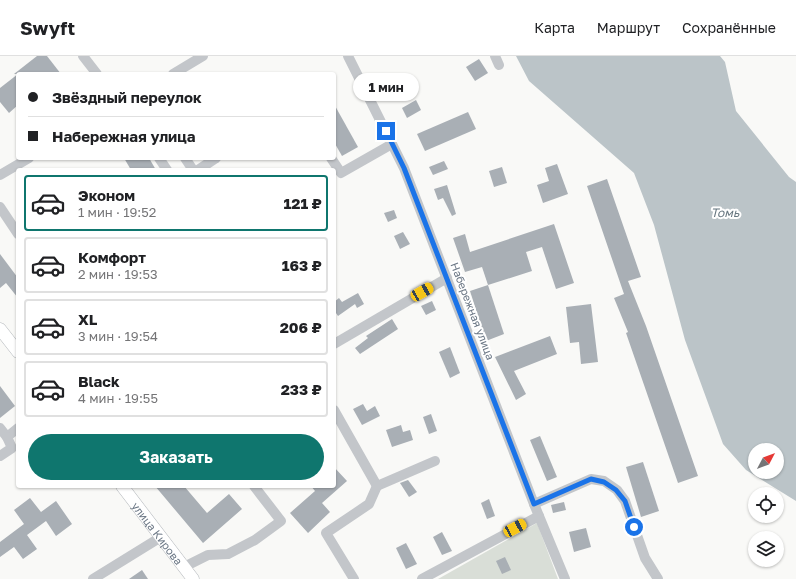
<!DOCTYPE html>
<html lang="ru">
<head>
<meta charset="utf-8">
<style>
	:root { --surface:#fff; --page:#f6f6f6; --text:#202124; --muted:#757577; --line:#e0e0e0; --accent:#0f766e }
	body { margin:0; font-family:"Golos Text",sans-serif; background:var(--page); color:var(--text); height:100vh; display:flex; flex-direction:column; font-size:15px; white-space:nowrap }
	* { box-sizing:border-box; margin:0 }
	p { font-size:13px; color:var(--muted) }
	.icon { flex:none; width:22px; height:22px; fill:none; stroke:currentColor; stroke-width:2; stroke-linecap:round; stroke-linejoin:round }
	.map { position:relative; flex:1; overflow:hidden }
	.panel { position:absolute; left:16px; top:112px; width:320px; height:320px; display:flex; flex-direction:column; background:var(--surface); border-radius:4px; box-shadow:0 1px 3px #0004 }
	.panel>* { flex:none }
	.hud { position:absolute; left:16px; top:16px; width:320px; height:88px; border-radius:4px; box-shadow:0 1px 3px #0004; display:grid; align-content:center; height:88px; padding:0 12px; background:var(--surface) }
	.needle { width:26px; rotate:49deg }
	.fabs { position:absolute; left:748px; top:387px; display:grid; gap:8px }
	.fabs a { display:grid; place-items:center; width:36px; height:36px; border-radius:50%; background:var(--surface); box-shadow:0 1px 3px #0004; font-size:20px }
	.end { position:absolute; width:18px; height:18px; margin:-9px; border:5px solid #1a73e8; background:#fff; box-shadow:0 0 0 2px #fff }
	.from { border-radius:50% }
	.bubble { position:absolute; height:28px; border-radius:14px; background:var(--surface); box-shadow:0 1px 3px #0004; font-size:13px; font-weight:700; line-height:28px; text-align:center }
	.car { position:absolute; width:12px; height:24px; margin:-12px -6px; border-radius:5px; box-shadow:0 0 3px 1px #0007; background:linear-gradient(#f5c518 24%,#345 0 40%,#f5c518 0 76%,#345 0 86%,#f5c518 0) }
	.hud b { display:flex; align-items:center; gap:14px; height:38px; font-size:15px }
	.hud b+b { border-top:1px solid var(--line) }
	.hud i { width:10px; height:10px; background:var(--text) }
	ul { padding:7px 0 0; list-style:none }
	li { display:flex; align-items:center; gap:12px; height:56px; margin:0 8px 6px; padding:0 4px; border:2px solid var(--line); border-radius:4px }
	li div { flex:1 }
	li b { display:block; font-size:15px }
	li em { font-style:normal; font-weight:700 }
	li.active { border-color:var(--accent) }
	li>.icon { width:36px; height:36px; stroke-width:1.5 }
	.action { display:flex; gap:8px; margin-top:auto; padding:8px 12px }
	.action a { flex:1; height:46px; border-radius:24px; background:var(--accent); color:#fff; font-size:16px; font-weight:700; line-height:46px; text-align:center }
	header { display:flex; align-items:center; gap:24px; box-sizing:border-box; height:56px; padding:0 20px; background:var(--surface); border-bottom:1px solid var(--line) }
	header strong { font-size:19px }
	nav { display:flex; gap:22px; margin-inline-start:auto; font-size:14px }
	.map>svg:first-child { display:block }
</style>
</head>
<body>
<header>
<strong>Swyft</strong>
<nav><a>Карта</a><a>Маршрут</a><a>Сохранённые</a></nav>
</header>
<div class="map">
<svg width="796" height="523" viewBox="0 0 796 523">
	<rect width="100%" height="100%" fill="#f9f9f7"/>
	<path fill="#d9ded7" d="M537 467 558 523H438Z"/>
	<path fill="#bbc4c8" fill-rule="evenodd" d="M516 0H720L725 6 736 55 789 121 796 126V445L746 414 723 388 685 284 654 169 634 117 529 25ZM755 394H777V416H755Z"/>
	<g fill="#a9afb5">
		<path d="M37 0H47L61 18H14Z"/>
		<path d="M479 3 488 17 475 25 466 11Z"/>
		<path d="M18 18V49L9 57 0 46V32Z"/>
		<path d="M416 44 421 54 407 62 402 52Z"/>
		<path d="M334 48 358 91 342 100 334 86Z"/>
		<path d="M468 56 476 73 425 95 417 78Z"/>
		<path d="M124 102H149L156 114H131Z"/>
		<path d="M444 105 448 113 433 119 429 111Z"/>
		<path d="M557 108 568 138 543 147 537 129 549 125 545 112Z"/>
		<path d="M502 111 507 127 494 131 489 115Z"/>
		<path d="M607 123 641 221 628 225 646 270 698 420 678 427 626 277 628 276 614 242 624 238 587 130Z"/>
		<path d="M447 129 456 158 452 160 443 142 438 144 434 133Z"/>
		<path d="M394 154 397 162 388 166 384 157Z"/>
		<path d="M554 168 574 227 556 233 542 191 526 196 532 215 488 229 482 211 465 216 453 182 465 178 470 196Z"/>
		<path d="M403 176 410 188 400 193 394 180Z"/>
		<path d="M0 198 18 222V242L6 227 0 232Z"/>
		<path d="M488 229 504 278 486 285 470 235Z"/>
		<path d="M358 237 364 248 357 252 355 248 338 260 334 254V246L339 242 342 246Z"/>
		<path d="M432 245 436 254 426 259 421 250Z"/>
		<path d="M591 248 598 306 581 308 579 286 570 287 566 251Z"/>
		<path d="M392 263 398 273 360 298 355 292 368 282 366 280Z"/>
		<path d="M550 280 557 298 514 315 526 338 516 344 495 301Z"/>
		<path d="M450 291 460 317 450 322 439 296Z"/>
		<path d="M0 330 15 350 0 362Z"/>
		<path d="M363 348 367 355 375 350 380 360 362 369 353 353Z"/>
		<path d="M431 358 437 375 429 378 423 361Z"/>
		<path d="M401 369 403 376 410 374 413 384 392 391 386 374Z"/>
		<path d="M540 380 557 421 547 425 530 384Z"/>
		<path d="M643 406 659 455 641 461 626 411Z"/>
		<path d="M334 411 347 425 322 447 330 456 308 477 290 457 315 435 311 430H334Z"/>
		<path d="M408 424 417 436 409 441 400 427Z"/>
		<path d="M155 430H184L207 457 229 438 242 453 203 487Z"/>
		<path d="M30 442 41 456 56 445 72 468 56 480 46 465 27 479 37 493 23 503 14 491 0 501V486L24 468 14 454Z"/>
		<path d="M489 443 495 460 487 463 481 447Z"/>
		<path d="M564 446 566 454 553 457 551 449Z"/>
		<path d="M586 472 591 491 574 496 569 476Z"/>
		<path d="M442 476 452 495 442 499 433 481Z"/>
		<path d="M406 487 417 508 406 513 396 492Z"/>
		<path d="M505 501 511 514 502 518 496 505Z"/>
		<path d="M142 514 148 523H129Z"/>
	</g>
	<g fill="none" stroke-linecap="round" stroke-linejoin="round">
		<g stroke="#b4b8bc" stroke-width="13">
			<g id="major">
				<path d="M0 273 18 296"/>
				<path id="s1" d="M122 430 193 523"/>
			</g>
		</g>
		<g stroke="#c3c6ca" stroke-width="10">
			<path d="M83 0 97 18"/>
			<path d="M348 0 404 112 534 448 565 523"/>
			<path d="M495 0 499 9"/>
			<path d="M173 18 203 0"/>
			<path d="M159 102 167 114"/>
			<path d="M185 102 193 114"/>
			<path d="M331 102 341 117 392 88"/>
			<path d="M198 114 216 102"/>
			<path d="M0 119 29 102"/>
			<path d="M0 151 18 178"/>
			<path d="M334 288 447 222"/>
			<path d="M334 354 377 430 435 405"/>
			<path d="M0 372 7 381 18 372"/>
			<path d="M0 400 12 392 7 381"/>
			<path d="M534 448 591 423 604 425 617 434 625 445 645 502 658 523"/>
			<path d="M184 511 208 499 228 498 255 484 281 465 254 430"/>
			<path d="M93 523 161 481"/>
			<path d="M354 523 326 477 369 448 377 430"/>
			<path d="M422 523 539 460"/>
		</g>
		<use href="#major" stroke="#fff" stroke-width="12"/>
	</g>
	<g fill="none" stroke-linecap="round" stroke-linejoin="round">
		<path stroke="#1a73e8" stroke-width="5" d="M386 75 404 112 534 448 591 423 604 426 616 434 625 445 634 471"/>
	</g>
	<g text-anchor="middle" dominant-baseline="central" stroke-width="4" stroke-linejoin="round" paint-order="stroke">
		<g font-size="11" fill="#6b7785" stroke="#fff">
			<text transform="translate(473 255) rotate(69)">Набережная улица</text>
			<text stroke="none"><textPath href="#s1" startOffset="59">улица Кирова</textPath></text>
		</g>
		<g font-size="12" font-style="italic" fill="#677780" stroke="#fff">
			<text x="725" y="156">Томь</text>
		</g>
	</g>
</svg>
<div class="fabs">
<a><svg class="needle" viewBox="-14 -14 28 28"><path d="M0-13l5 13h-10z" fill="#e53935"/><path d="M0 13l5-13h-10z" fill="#757577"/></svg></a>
<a><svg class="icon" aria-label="locate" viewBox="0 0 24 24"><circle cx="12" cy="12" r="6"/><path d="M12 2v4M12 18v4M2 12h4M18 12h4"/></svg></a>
<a><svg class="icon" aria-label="layers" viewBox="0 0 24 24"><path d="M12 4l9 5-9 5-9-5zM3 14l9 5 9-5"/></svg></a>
</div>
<i class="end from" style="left:634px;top:471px"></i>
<i class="end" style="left:386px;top:75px"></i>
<div class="bubble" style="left:353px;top:17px;width:66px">1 мин</div>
<i class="car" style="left:422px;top:236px;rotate:60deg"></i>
<i class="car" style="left:515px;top:472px;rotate:62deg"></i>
<div class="hud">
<b><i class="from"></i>Звёздный переулок</b>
<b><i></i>Набережная улица</b>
</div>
<section class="panel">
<ul>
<li class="active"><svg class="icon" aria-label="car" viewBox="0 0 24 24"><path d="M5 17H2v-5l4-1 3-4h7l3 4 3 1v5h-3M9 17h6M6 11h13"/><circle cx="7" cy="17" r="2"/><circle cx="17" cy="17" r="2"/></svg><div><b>Эконом</b><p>1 мин · 19:52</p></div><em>121 ₽</em></li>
<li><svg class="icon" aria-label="car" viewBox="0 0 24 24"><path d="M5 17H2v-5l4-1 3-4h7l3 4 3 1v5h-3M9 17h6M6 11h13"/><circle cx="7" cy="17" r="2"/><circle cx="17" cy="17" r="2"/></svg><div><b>Комфорт</b><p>2 мин · 19:53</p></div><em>163 ₽</em></li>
<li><svg class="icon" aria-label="car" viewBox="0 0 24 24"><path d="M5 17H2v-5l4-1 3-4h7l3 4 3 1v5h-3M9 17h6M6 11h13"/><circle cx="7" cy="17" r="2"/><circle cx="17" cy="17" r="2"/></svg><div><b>XL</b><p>3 мин · 19:54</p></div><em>206 ₽</em></li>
<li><svg class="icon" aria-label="car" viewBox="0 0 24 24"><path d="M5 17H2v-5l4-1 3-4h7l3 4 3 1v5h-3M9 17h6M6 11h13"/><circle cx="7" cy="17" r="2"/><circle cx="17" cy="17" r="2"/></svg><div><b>Black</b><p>4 мин · 19:55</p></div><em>233 ₽</em></li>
</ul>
<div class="action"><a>Заказать</a></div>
</section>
</div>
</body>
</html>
